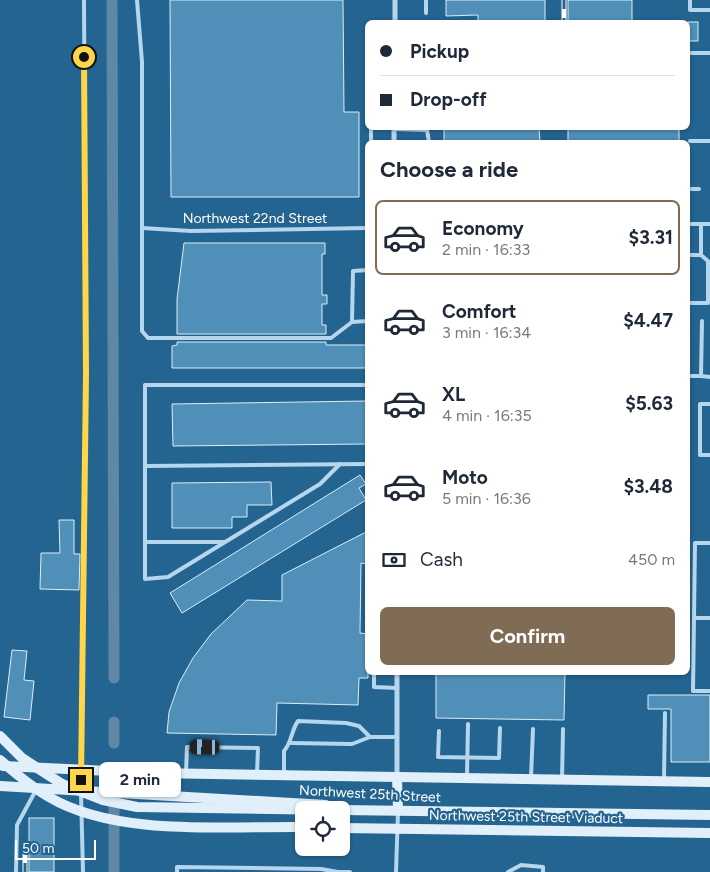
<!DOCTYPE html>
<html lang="en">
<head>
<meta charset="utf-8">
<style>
	:root { --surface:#fff; --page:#f6f6f7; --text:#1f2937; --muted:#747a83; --line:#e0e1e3; --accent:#806c54 }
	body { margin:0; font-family:Figtree,sans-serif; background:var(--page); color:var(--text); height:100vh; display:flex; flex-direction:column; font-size:19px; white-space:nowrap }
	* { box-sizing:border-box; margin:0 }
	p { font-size:16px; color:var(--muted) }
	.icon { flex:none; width:28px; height:28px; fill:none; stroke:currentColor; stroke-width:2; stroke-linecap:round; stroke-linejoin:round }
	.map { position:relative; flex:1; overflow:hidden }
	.details { position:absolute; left:365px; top:140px; width:325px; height:535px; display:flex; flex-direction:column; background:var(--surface); border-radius:8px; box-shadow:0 1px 4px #0004 }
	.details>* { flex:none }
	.top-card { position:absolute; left:365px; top:20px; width:325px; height:110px; border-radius:8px; box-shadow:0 1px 4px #0004; display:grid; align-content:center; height:110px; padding:0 15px; background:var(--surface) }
	.tools { position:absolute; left:295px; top:801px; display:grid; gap:10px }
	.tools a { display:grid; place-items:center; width:55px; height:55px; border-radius:8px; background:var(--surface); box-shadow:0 1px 4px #0004; font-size:25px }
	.scale { position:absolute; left:15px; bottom:12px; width:81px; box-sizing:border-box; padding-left:5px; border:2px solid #fff; border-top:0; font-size:14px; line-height:18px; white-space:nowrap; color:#fff; -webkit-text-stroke:4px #246490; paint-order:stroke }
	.end { position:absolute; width:22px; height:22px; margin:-11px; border:6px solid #ffd54a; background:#111; box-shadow:0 0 0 2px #111 }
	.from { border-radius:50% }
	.bubble { position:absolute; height:35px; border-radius:8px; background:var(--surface); box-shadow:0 1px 4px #0004; font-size:16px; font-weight:700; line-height:35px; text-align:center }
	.car { position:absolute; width:15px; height:30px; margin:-15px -8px; border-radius:6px; box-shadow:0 0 4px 1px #0007; background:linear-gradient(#222 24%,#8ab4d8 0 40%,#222 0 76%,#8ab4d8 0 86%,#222 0) }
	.top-card b { display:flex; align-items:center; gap:18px; height:48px; font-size:19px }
	.top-card b+b { border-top:1px solid var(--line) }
	.top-card i { width:12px; height:12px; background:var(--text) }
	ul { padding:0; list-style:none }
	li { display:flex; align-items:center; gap:15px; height:75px; margin:0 10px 8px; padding:0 5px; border:2px solid transparent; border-radius:8px }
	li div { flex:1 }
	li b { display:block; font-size:19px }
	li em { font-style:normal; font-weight:700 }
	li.active { border-color:var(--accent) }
	li>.icon { width:45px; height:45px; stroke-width:1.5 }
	h2 { padding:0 15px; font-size:22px; line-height:60px }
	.pay { display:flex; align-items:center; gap:12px; height:55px; padding:0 15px; font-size:19px }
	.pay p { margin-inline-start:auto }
	.primary-button { display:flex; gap:10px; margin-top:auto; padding:10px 15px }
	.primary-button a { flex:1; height:58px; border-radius:8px; background:var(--accent); color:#fff; font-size:20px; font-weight:700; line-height:58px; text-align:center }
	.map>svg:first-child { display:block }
</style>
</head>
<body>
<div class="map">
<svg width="710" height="872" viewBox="0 0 710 872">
	<rect width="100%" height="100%" fill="#246490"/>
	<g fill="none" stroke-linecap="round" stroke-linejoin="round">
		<g stroke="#5e88a6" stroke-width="11">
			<path d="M112 0 114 678"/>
			<path d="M114 722V743"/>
			<path d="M114 872V802"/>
		</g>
	</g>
	<g fill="#508fb8" stroke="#daedf9">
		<path d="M170 0H343L344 112H359V197H171Z"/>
		<path d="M446 0H545V22H478V15L446 16Z"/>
		<rect x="568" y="0" width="64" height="22"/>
		<rect x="688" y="22" width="10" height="19"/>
		<path d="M444 128H539L540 142H444Z"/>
		<rect x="568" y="128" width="111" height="14"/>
		<path d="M184 243H325V254H322V295H327V304H322V325H326V334H177V299Z"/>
		<path d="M177 342H326V345H367V368H172V346L177 345Z"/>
		<path d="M366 401 367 444 173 446 172 404Z"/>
		<path d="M360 475 366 484 359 488 366 500 182 613 170 593Z"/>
		<path d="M271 482 272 505H247V517H232V528H172V483Z"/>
		<path d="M59 520H74V554H80L79 590 40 589 41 553H60Z"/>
		<path d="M368 531V564L361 563 360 633 368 634V678H359L358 705 277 703 276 735 167 733 169 712 179 683 193 658 211 634 247 600 282 601V575Z"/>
		<path d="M12 650 27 651 24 680 34 681 30 720 4 717Z"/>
		<path d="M436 672H565L564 720 436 718Z"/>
		<path d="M648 695H710V762H671V709H648Z"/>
		<rect x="29" y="818" width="25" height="54"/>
	</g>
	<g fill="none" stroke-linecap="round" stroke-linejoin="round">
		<g stroke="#b5d6ec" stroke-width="4">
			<path d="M137 0 142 62V331L148 338H331L352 322 368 321"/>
			<path d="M426 0V13"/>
			<path d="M690 0V10H710"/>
			<path d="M688 53H710"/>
			<path d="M371 128V142"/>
			<path d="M394 129 427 130 429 142"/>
			<path d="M690 141H710"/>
			<path d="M688 189H699"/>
			<path d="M688 224H710"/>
			<path d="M142 228 191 231 368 228"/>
			<path d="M688 255H701"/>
			<path d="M688 303H708V261L701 255V224"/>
			<path d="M352 322 353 271 368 270"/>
			<path d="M688 376H701L702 321"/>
			<path d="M701 376 710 377"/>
			<path d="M368 385H145V466L368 464"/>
			<path d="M710 404H700V455H710"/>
			<path d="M145 466V579L168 577 320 484 340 464"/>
			<path d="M145 542H223"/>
			<path d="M710 543H695L693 691H710"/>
			<path d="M694 618H710"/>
			<path d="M374 672V687L397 688"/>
			<path d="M439 731 438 757 499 758 500 728"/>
			<path d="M291 743 352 744 370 737H397"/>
			<path d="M81 768 86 374 84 0"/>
			<path d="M186 773 187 747 258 748 257 774"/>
			<path d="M284 774V751C292 742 291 731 298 721L346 723 359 726 370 737"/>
			<path d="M467 776 468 724"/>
			<path d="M531 777 533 729"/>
			<path d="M664 779 665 713"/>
			<path d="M562 780 563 729"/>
			<path d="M81 793 83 872"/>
			<path d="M16 872 17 825 36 790"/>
			<path d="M177 872V867L321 869 338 872"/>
			<path d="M338 872H350"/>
			<path d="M396 872 398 812"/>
			<path d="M508 872 521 865 543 867V872"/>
		</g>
		<g stroke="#b5d6ec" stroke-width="5">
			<path d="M395 22V0"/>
			<path d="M394 142V128"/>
			<path d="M397 672V777"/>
			<path d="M81 790V770"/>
		</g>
		<g stroke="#e0eff9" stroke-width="10">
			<path d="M3 766 152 773 710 782"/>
			<path d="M397 777 398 810"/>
			<path d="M0 786 326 805"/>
		</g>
		<g stroke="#fff" stroke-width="5">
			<g id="rail">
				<path d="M564 0V22"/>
				<path d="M25 845V872"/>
			</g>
		</g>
		<use href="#rail" stroke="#246490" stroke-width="3" stroke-dasharray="9" stroke-linecap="butt"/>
		<g stroke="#e0eff9" stroke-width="10">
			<path d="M0 736 22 758 62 784 103 800 137 807 337 810"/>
			<path d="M0 760C15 773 31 787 49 797 116 837 226 826 304 827"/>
			<path d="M341 810 710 815"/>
			<path d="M341 828 710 833"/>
		</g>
	</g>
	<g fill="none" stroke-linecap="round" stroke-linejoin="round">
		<path stroke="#ffd54a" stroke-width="6" d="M81 780 86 374 84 57"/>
	</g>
	<g text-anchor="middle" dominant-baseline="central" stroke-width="4.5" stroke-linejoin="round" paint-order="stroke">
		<g font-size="14" fill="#fff" stroke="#246490">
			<text x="255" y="218">Northwest 22nd Street</text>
			<text transform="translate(370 794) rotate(3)">Northwest 25th Street</text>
			<text transform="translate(526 817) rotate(1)">Northwest 25th Street Viaduct</text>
		</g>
	</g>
</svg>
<div class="tools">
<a><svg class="icon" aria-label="locate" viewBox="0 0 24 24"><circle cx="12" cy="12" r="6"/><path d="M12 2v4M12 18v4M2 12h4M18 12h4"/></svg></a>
</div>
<div class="scale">50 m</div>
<i class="end from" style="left:84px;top:57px"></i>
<i class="end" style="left:81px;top:780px"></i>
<div class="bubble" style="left:99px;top:762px;width:82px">2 min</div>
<i class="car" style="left:205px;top:747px;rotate:271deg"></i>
<div class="top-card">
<b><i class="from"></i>Pickup</b>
<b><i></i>Drop-off</b>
</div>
<section class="details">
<h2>Choose a ride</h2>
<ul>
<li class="active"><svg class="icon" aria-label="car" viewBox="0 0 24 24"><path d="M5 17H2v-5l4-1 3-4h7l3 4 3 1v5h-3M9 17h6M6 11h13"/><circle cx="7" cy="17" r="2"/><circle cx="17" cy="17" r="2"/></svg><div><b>Economy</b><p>2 min · 16:33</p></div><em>$3.31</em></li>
<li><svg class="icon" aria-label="car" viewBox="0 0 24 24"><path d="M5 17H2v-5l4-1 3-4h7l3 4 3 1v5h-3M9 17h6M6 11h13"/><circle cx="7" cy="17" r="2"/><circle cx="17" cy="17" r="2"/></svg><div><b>Comfort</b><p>3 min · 16:34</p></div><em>$4.47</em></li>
<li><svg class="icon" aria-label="car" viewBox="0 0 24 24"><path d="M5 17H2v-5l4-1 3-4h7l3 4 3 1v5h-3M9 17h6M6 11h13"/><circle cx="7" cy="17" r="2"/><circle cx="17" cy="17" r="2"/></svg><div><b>XL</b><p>4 min · 16:35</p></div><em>$5.63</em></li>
<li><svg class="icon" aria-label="car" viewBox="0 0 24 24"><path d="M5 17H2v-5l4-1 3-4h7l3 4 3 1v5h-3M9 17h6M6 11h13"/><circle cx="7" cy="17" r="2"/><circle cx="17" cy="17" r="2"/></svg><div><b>Moto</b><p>5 min · 16:36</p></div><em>$3.48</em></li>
</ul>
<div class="pay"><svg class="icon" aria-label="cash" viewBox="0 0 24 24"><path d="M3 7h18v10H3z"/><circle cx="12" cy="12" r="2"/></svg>Cash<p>450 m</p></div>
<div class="primary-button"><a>Confirm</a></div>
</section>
</div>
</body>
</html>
